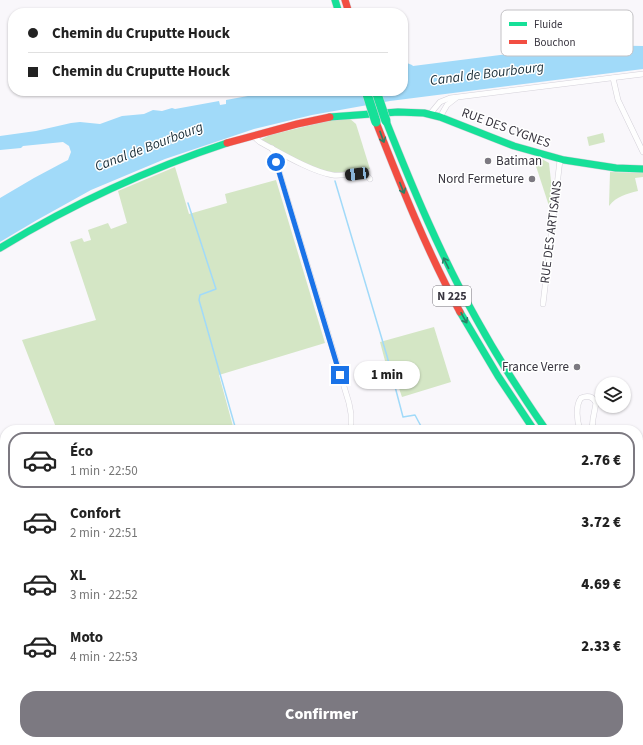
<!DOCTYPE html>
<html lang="fr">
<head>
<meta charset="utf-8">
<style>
	:root { --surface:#fff; --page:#f2f2f2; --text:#222; --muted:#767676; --line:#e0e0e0; --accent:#7c7981 }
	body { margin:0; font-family:"Source Sans 3",sans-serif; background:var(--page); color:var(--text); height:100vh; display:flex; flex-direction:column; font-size:15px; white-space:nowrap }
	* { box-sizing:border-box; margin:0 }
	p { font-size:13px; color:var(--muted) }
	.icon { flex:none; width:22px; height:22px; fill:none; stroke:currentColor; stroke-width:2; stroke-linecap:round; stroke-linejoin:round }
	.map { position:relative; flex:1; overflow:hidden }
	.details { position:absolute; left:0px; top:425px; width:643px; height:320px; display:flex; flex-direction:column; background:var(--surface); border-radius:16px 16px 0 0; box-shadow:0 1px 3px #0004 }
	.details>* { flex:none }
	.top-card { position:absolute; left:8px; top:8px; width:400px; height:88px; border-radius:16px; box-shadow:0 1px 3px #0004; display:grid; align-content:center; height:88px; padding:0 20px; background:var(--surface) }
	.fabs { position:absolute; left:595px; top:377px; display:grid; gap:8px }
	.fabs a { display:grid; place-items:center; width:36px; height:36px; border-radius:50%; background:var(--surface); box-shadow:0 1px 3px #0004; font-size:20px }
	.end { position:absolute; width:18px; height:18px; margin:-9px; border:5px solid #1a73e8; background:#fff; box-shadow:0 0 0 2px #fff }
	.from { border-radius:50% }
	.bubble { position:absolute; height:28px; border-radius:14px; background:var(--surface); box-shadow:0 1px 3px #0004; font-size:13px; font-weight:800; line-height:28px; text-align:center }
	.car { position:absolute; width:12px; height:24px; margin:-12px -6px; border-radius:5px; box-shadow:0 0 3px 1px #0007; background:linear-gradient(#222 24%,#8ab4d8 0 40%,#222 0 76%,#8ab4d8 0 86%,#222 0) }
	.top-card b { display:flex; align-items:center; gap:14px; height:38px; font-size:15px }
	.top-card b+b { border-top:1px solid var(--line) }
	.top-card i { width:10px; height:10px; background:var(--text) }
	ul { padding:7px 0 0; list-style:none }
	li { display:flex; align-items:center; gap:12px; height:56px; margin:0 8px 6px; padding:0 12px; border:2px solid transparent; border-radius:16px }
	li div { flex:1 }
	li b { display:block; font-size:15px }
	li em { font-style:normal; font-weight:800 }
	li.current { border-color:var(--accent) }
	li>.icon { width:36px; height:36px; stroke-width:1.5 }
	.cta { display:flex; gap:8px; margin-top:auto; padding:8px 20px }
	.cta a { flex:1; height:46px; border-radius:16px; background:var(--accent); color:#fff; font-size:16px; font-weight:800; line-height:46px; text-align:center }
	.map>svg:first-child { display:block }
</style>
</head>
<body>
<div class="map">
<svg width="643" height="745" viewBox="0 0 643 745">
	<rect width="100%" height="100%" fill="#f9f7fb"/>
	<g fill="#d4e6c5">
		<path d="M349 118 356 124 370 169 359 172 327 173 313 168 262 142V139L270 135 328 121Z"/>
		<path d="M603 133 605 142 589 146 587 137Z"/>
		<path d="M533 157 542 159 549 163 551 181V206H549Z"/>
		<path d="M175 167 189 214 227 203 225 194 276 180 325 343 219 375 234 430H57L22 340 96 320 70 242 82 238 84 242 91 240 88 230 108 223 111 229 127 223 118 191Z"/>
		<path d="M610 172 643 173V177L635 178 638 191C626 194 617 196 609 206Z"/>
		<path d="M434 327 451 382 402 397 394 374 389 376 380 342Z"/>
		<path d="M176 740H234L216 745H178Z"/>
	</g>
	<path fill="#a1daf9" d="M584 45 643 46V69L390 101 312 115 254 129 165 159 91 190 37 220 0 242V198L34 178 64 162 68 160 71 152 69 146 63 142 23 146 21 148 0 150V136L36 131 71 123 80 122 100 124 122 116 144 114 153 110 162 111 172 108 175 109 219 101 220 105 226 104V100L275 91 276 95 284 94V91H403V66L407 63 412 65 413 66 516 53V51L523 49 527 52Z"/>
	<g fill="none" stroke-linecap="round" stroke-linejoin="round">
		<g stroke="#a1daf9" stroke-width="1.5">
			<path d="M335 181 387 356 403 417 415 415 423 430"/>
			<path d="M188 203 216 289 200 295 199 300 236 430"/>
			<path d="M0 631 5 629"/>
			<path d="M100 740 102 745"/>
			<path d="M175 740 177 745"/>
			<path d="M554 740 555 745"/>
		</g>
		<g stroke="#d4d1d9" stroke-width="6">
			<g id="street">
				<path d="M613 78 618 100 643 152"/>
				<path d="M430 114 440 102 450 98 643 74"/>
				<path d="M440 117 447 105 456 98"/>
				<path d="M253 136 260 142C279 152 312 172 333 175 344 177 362 168 370 179"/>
				<path d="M272 148 349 403 351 414V430"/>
				<path d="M543 304 560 160"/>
				<path d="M580 430C577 421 575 406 581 398 587 395 593 396 596 403L593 419 592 430"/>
				<path d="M638 443 643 442"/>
				<path d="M445 740 446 745"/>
			</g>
		</g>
		<g stroke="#d4d1d9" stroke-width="8">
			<g id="fast">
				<path d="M335 0 339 13"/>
				<path d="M330 117 398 112 424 113 440 117 514 146 564 160 616 168 643 169"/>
				<path d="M386 121C413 189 441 256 477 320 498 358 521 394 546 430"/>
				<path d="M0 248C74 203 145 170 227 143"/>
				<path d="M460 312 498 376 534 430"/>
				<path d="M638 487 643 486"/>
				<path d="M638 537 643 543"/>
				<path d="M638 556 643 562"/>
			</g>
		</g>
		<g stroke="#d4d1d9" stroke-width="8">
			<g id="jam">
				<path d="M345 0 349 13"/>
				<path d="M376 122C401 186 427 251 460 312"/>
				<path d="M227 143 297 124 330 117"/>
			</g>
		</g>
		<use href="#street" stroke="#fefefe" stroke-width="5"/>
		<use href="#fast" stroke="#16e098" stroke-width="7"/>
		<use href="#jam" stroke="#f24e42" stroke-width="7"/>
		<g stroke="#d4d1d9" stroke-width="10" stroke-linecap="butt">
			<g id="fast-bridge">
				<path d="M366 91 376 122"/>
				<path d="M376 91 386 121"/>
			</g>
		</g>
		<use href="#fast-bridge" stroke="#16e098" stroke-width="9"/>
	</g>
	<defs><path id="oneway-shaft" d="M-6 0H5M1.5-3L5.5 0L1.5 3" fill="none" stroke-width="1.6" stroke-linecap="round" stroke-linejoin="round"/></defs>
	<g stroke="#298267">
		<use href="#oneway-shaft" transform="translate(382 137) rotate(70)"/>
		<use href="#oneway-shaft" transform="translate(402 188) rotate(68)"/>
		<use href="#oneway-shaft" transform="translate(446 263) rotate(-116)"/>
		<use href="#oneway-shaft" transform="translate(464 318) rotate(61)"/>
	</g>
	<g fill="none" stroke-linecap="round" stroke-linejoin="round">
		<path stroke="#1a73e8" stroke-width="5" d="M276 162 340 375"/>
	</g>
	<g fill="#7c7981" stroke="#fff" stroke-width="1.5">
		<circle cx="488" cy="161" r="4"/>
		<circle cx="532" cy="179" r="4"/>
		<circle cx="577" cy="367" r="4"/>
	</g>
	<g text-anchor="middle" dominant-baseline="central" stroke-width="3" stroke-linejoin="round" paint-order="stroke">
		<rect fill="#fff" stroke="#747279" stroke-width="1" x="433" y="286" width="38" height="20" rx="3"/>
		<g font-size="12" font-weight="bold" fill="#38353f">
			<text x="452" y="296">N 225</text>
		</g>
		<g font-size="13" fill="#38353f" stroke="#fff">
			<text transform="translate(506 128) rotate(20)">RUE DES CYGNES</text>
			<text transform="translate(551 232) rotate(-83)">RUE DES ARTISANS</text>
		</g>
		<g font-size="13" fill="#38353f" stroke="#fff" text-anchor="end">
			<text x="496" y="161" text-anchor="start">Batiman</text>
			<text x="524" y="179">Nord Fermeture</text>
			<text x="569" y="367">France Verre</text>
		</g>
		<g font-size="14" font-style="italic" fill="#1a2e38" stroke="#fff">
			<text transform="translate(487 74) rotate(-7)">Canal de Bourbourg</text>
			<text transform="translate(149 147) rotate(-21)">Canal de Bourbourg</text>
		</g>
	</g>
	<rect x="501" y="10" width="132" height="46" rx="6" fill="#fff" stroke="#c3c2c5" stroke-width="1"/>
	<rect x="509" y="22" width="18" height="4" fill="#16e098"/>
	<rect x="509" y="40" width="18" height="4" fill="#f24e42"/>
	<g font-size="11" fill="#38353f">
		<text x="534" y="28">Fluide</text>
		<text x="534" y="46">Bouchon</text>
	</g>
</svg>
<div class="fabs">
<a><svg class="icon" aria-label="layers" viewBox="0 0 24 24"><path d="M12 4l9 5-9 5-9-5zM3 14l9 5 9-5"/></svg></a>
</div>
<i class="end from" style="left:276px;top:162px"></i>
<i class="end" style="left:340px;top:375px"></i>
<div class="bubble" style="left:354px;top:361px;width:66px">1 min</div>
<i class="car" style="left:357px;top:174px;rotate:263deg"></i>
<div class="top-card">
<b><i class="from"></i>Chemin du Cruputte Houck</b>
<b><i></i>Chemin du Cruputte Houck</b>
</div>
<section class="details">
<ul>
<li class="current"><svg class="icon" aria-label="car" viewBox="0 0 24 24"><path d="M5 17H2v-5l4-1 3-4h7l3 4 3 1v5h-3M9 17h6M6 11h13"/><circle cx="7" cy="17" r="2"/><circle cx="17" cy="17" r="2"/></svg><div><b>Éco</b><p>1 min · 22:50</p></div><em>2.76 €</em></li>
<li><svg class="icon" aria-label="car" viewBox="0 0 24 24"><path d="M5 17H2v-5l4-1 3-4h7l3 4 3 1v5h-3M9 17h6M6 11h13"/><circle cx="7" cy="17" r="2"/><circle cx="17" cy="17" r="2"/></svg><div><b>Confort</b><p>2 min · 22:51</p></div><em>3.72 €</em></li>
<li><svg class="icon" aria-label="car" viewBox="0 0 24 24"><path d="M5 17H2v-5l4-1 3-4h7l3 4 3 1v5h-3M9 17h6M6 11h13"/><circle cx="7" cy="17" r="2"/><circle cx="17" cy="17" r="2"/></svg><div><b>XL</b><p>3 min · 22:52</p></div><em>4.69 €</em></li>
<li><svg class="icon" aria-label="car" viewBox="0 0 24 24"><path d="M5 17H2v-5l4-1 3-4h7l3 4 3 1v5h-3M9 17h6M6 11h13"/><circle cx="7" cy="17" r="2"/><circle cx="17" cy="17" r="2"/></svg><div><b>Moto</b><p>4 min · 22:53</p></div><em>2.33 €</em></li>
</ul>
<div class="cta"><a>Confirmer</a></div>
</section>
</div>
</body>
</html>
